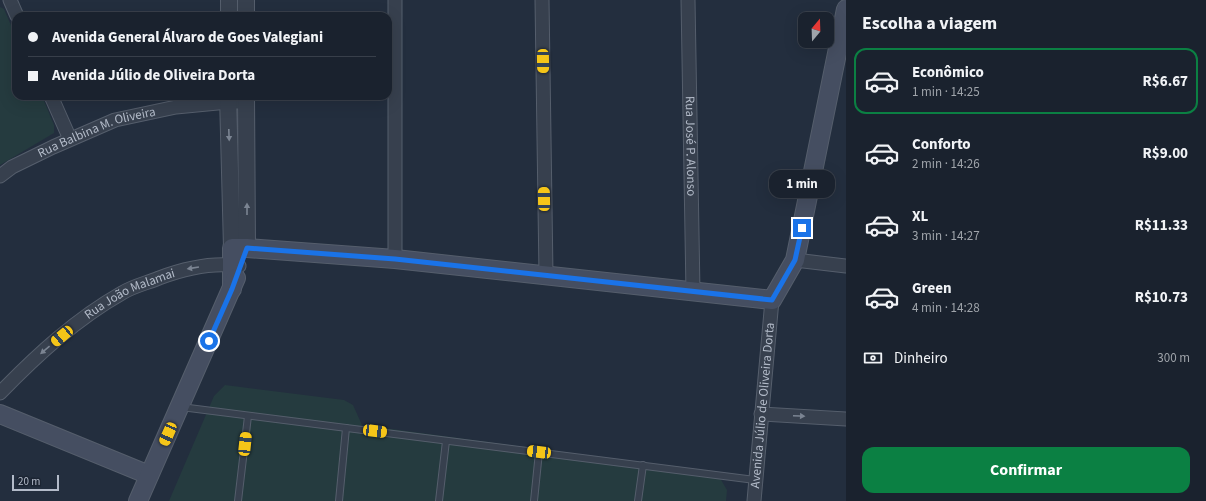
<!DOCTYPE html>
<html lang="pt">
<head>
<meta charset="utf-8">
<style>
	:root { --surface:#1a222e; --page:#232a36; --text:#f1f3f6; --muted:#9fa4aa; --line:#383f4a; --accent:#0b8043 }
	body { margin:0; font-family:"Source Sans 3",sans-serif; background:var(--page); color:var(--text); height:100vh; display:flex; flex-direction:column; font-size:15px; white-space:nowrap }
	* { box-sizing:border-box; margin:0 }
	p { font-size:13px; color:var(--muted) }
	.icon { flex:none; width:22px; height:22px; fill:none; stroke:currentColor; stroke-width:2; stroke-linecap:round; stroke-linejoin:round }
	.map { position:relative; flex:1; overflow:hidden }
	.sheet { display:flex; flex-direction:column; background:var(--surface); width:360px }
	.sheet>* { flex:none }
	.top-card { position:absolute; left:12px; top:12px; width:380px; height:88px; border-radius:12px; box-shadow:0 4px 16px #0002,0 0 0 1px var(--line); display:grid; align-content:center; height:88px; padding:0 16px; background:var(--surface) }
	.needle { width:26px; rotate:19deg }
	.tools { position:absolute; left:798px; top:12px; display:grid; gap:8px }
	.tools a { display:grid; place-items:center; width:36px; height:36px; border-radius:8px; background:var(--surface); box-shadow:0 4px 16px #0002,0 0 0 1px var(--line); font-size:20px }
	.scale { position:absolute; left:12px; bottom:10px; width:47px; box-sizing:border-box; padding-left:4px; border:2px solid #b3bbc9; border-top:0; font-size:11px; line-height:14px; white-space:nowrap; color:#b3bbc9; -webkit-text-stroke:3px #1c2533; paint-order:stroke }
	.end { position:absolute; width:18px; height:18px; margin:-9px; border:5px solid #1a73e8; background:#fff; box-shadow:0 0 0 2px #fff }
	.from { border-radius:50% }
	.bubble { position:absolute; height:28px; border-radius:12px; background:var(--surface); box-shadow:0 4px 16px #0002,0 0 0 1px var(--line); font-size:13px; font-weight:700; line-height:28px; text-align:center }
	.car { position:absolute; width:12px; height:24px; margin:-12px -6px; border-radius:5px; box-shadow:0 0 3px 1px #0007; background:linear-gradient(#f5c518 24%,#345 0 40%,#f5c518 0 76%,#345 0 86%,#f5c518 0) }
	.top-card b { display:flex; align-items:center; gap:14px; height:38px; font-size:15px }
	.top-card b+b { border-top:1px solid var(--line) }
	.top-card i { width:10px; height:10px; background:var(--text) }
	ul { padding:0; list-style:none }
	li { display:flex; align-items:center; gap:12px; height:66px; margin:0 8px 6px; padding:0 8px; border:2px solid transparent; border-radius:12px }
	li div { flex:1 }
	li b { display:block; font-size:15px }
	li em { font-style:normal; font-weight:700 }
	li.selected { border-color:var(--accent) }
	li>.icon { width:36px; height:36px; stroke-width:1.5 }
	h2 { padding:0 16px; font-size:18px; line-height:48px }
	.pay { display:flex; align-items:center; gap:10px; height:44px; padding:0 16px; font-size:15px }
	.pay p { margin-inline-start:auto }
	.primary-button { display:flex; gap:8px; margin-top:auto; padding:8px 16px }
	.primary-button a { flex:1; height:46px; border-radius:12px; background:var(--accent); color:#fff; font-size:16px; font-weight:700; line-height:46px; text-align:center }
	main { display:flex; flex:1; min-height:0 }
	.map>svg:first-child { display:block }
</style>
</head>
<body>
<main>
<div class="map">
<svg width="846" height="501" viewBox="0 0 846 501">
	<rect width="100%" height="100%" fill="#232e3e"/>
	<g fill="#253b3f">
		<path d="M0 7 4 9 16 37V96H42L54 125V133L0 165Z"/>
		<path d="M225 385 344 400 353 405 362 425 717 473 727 490 726 501H169L214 396Z"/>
	</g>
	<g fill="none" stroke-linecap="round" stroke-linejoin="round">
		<g stroke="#555e6c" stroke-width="8">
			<g id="service">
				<path d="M181 407 755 480"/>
				<path d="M238 501 248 416"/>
				<path d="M339 501 346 428"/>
				<path d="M439 501 446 441"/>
				<path d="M534 501 539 452"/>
				<path d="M638 501 643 465"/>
			</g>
		</g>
		<g stroke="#555e6c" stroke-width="15">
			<g id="minor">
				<path d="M10 0 17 16"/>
				<path d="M395 0V259"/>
				<path d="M542 0 546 275"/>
				<path id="s1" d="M688 0 693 292"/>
				<path d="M51 96 70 139"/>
				<path id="s2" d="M0 176 12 167 53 147 115 120 176 107 228 102H246"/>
				<path d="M795 260 846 266"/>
				<path id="s3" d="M0 393C37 355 76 319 122 293 133 286 147 283 159 278 183 269 213 262 239 266"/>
				<path d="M761 414 846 419"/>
				<path id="s4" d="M754 501 772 300"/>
			</g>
		</g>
		<g stroke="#555e6c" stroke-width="18">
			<g id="tertiary">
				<path d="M229 16V0"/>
				<path d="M246 16V0"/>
				<path d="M228 96 232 248"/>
				<path d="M246 96 247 248"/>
			</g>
		</g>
		<g stroke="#555e6c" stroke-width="20">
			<g id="secondary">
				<path d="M232 289V248H247L395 259 772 300 795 260 846 9"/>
				<path d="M0 414 149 475"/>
				<path d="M138 501 236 278"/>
			</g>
		</g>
		<use href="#service" stroke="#37404e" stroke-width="6"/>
		<use href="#minor" stroke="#37404e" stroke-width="13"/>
		<use href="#tertiary" stroke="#37404e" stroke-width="16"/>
		<use href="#secondary" stroke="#454e61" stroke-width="18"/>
	</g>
	<defs><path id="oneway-solid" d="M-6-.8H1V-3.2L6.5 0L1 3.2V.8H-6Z"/></defs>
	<g fill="#7b8492">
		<use href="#oneway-solid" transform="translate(229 135) rotate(88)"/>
		<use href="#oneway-solid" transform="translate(247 209) rotate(-90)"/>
		<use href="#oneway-solid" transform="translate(193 268) rotate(171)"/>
		<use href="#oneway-solid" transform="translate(45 350) rotate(140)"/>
		<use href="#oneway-solid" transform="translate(799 416) rotate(3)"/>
	</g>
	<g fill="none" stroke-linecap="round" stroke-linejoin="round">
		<path stroke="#1a73e8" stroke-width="5" d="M209 341 232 289 247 248 395 259 772 300 795 260 802 228"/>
	</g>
	<g text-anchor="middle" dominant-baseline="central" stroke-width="3.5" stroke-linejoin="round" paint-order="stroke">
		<g font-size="13" fill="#b3bbc9" stroke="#1c2533">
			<text stroke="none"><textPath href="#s2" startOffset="107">Rua Balbina M. Oliveira</textPath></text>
			<text stroke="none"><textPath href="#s1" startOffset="146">Rua José P. Alonso</textPath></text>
			<text stroke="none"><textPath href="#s3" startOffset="165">Rua João Malamai</textPath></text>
			<text stroke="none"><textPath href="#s4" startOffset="96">Avenida Júlio de Oliveira Dorta</textPath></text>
		</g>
	</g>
</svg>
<div class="tools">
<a><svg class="needle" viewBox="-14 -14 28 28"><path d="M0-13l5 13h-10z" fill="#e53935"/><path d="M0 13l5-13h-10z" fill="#9fa4aa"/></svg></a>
</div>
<div class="scale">20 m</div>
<i class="end from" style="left:209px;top:341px"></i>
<i class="end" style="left:802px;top:228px"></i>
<div class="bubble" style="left:769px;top:170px;width:66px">1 min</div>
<i class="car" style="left:543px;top:61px;rotate:179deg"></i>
<i class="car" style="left:544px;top:199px;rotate:359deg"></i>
<i class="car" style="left:62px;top:336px;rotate:230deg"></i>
<i class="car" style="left:375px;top:431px;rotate:97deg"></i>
<i class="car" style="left:168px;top:434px;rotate:204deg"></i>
<i class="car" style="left:245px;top:444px;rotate:6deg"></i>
<i class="car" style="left:539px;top:452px;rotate:277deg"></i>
<div class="top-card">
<b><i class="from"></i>Avenida General Álvaro de Goes Valegiani</b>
<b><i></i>Avenida Júlio de Oliveira Dorta</b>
</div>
</div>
<section class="sheet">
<h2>Escolha a viagem</h2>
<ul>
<li class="selected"><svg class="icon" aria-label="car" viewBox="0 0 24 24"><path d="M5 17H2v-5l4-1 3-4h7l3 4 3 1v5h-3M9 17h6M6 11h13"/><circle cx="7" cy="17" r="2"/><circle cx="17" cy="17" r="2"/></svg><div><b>Econômico</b><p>1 min · 14:25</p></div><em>R$6.67</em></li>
<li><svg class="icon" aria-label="car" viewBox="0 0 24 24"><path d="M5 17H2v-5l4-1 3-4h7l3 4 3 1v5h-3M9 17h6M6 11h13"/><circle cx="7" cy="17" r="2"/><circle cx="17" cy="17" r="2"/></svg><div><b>Conforto</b><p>2 min · 14:26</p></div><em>R$9.00</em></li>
<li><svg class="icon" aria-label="car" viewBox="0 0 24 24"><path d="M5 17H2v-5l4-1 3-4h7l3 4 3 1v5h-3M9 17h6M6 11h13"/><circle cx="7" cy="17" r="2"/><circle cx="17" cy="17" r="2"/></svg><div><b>XL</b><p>3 min · 14:27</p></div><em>R$11.33</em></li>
<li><svg class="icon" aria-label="car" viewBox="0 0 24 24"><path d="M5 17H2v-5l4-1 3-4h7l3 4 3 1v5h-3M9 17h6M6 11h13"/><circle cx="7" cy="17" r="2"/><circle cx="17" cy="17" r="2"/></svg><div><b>Green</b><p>4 min · 14:28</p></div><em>R$10.73</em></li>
</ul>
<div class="pay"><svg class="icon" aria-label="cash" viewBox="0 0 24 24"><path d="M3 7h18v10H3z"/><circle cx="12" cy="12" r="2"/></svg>Dinheiro<p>300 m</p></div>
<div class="primary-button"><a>Confirmar</a></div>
</section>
</main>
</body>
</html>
